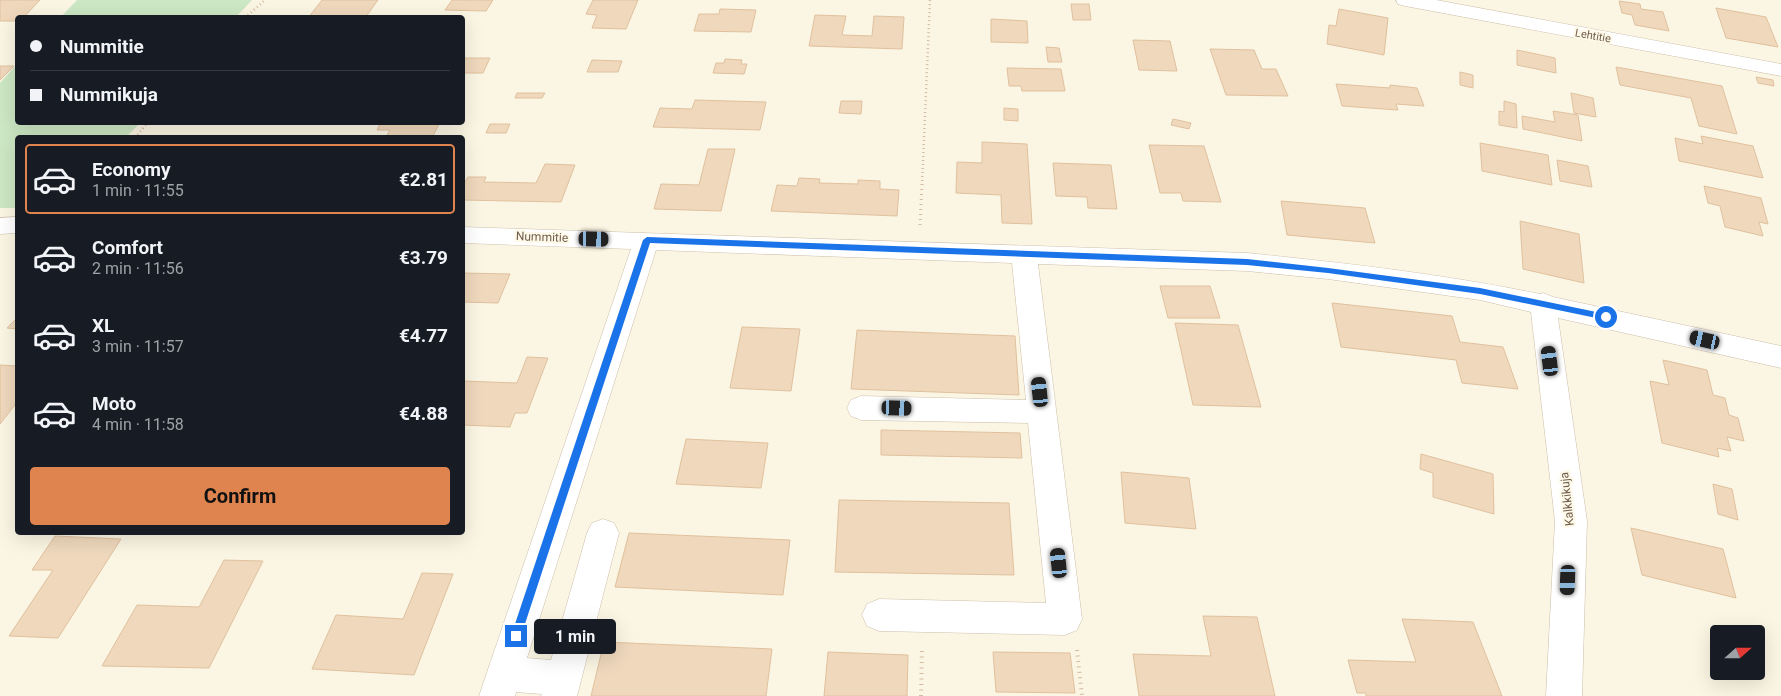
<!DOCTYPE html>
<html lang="en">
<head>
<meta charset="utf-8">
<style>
	:root { --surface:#171b24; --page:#20242c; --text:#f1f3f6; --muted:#9ea1a6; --line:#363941; --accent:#df844e }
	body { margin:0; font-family:Roboto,sans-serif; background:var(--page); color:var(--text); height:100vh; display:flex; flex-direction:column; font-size:19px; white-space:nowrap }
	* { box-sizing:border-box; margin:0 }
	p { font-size:16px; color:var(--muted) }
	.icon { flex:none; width:28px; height:28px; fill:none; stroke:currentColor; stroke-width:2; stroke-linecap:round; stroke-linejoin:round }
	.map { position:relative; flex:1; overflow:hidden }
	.sheet { position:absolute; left:15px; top:135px; width:450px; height:400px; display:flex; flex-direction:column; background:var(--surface); border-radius:5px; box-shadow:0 5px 20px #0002 }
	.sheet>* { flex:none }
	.banner { position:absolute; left:15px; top:15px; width:450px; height:110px; border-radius:5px; box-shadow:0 5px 20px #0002; display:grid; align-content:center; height:110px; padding:0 15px; background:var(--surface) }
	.needle { width:32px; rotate:69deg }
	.controls { position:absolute; left:1710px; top:625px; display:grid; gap:10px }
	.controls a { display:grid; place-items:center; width:55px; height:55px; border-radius:5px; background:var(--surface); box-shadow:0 5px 20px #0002; font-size:25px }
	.end { position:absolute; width:22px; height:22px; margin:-11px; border:6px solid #1a73e8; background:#fff; box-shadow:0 0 0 2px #fff }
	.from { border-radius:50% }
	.bubble { position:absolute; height:35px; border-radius:5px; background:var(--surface); box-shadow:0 5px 20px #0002; font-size:16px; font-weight:700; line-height:35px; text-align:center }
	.car { position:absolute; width:15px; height:30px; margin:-15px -8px; border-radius:6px; box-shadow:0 0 4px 1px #0007; background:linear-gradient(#222 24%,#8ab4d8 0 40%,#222 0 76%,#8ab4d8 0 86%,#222 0) }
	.banner b { display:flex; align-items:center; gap:18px; height:48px; font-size:19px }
	.banner b+b { border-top:1px solid var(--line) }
	.banner i { width:12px; height:12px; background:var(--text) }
	ul { padding:9px 0 0; list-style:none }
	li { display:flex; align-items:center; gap:15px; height:70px; margin:0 10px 8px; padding:0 5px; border:2px solid transparent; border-radius:5px }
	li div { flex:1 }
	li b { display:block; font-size:19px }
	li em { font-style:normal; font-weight:700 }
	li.active { border-color:var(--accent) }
	li>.icon { width:45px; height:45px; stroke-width:1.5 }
	.button { display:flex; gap:10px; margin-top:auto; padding:10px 15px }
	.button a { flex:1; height:58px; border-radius:5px; background:var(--accent); color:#111; font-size:20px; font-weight:700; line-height:58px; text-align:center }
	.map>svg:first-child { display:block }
</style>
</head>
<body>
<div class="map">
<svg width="1781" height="696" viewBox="0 0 1781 696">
	<rect width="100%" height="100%" fill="#fbf5e3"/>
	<g fill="#cce7c3">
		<path d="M77 0H252L236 17H61Z"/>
		<path d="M17 64 18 122 140 123 126 137 18 138 17 208H0V83Z"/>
	</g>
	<g fill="#efd8bc" stroke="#e0c19e">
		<path d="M0 0H40L23 18H18V21H0Z"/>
		<path d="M322 0H378L365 18H308Z"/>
		<path d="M452 0H493L486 11 445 10Z"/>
		<path d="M593 0H638L626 29 592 28 597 15 586 14Z"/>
		<path d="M1619 1 1640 4 1641 9 1663 12 1669 31 1635 25 1632 15 1622 13Z"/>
		<path d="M1071 4H1089L1091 20H1073Z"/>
		<path d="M1716 8 1766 17 1778 47 1726 38Z"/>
		<path d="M720 9 756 10 751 32 694 31 699 14H719Z"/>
		<path d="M1339 9 1388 18 1384 55 1327 44 1329 25 1336 26Z"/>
		<path d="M815 15 846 16 842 35 872 36 874 16 904 17 902 49 809 46Z"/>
		<path d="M991 19 1027 21 1028 43 991 42Z"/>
		<path d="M1133 40 1170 41 1177 71 1139 70Z"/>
		<path d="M1046 47 1059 48 1062 62H1048Z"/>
		<path d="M1210 49 1254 50 1262 69H1276L1288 96 1226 95Z"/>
		<path d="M1517 50 1555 58 1556 73 1517 65Z"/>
		<path d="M462 58H490L483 73H462Z"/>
		<path d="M725 59 742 60 741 64H747L744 74 713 73 716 63H724Z"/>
		<path d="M592 60 622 61 618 72H587Z"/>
		<path d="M0 66H14L0 80Z"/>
		<path d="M1616 67 1722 86 1737 134 1699 126 1691 98 1620 85Z"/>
		<path d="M1007 68 1061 69 1065 91H1022L1021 86H1009Z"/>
		<path d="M1460 72 1473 75V88L1460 85Z"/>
		<path d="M1756 77 1773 80 1774 86 1758 83Z"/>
		<path d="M1336 84 1390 88V85L1417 88 1424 106 1396 104 1398 110 1342 106Z"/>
		<path d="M517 93H545L542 98H515Z"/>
		<path d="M1571 93 1593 98 1596 117 1574 113Z"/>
		<path d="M695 100 766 102 760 130 653 127 660 108 692 109Z"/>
		<path d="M841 101H862L861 114 839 113Z"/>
		<path d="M1504 101 1516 104 1517 128 1499 125V111L1504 112Z"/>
		<path d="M1004 108 1018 109V121L1004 120Z"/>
		<path d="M1553 111 1578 115 1582 141 1523 129 1522 116 1555 122Z"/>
		<path d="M1173 119 1191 123 1189 129 1171 125Z"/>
		<path d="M381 122H440L433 136 386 137 390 130H377Z"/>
		<path d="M490 124H510L506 133H486Z"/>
		<path d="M1701 136 1753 146 1763 178 1679 161 1675 138 1703 144Z"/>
		<path d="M982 142 1027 144 1032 224 1002 223 1001 195 956 193 957 162 982 163Z"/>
		<path d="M1480 143 1548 155 1552 185 1482 171Z"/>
		<path d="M1149 145 1204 146 1221 202 1183 201 1181 193H1160Z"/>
		<path d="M708 149H735L721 211 654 209 661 184 699 185Z"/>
		<path d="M1557 160 1588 166 1592 187 1560 181Z"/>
		<path d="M1053 163 1111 165 1117 209 1088 208 1087 197 1056 196Z"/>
		<path d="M545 164 575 165 561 202 462 200V187L468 177H486L484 182 536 183Z"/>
		<path d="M799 178 820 179 819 183 858 184V180L880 181V189L899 190 897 216 771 211 777 185 797 186Z"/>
		<path d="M1704 186 1761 198 1768 224 1759 222 1763 236 1725 227 1720 206 1708 203Z"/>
		<path d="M1281 201 1365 208 1375 243 1287 235Z"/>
		<path d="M1520 221 1579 234 1584 283 1523 269Z"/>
		<path d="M462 273 510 274 498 303 462 302Z"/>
		<path d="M1160 286H1210L1220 318H1168Z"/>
		<path d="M1332 303 1452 316 1460 342 1503 347 1518 389 1462 383 1456 360 1341 347Z"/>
		<path d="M18 317V329L7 328Z"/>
		<path d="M1175 323 1238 325 1261 407 1193 405Z"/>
		<path d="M742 327 800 329 791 391 730 388Z"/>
		<path d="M857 330 1015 336 1019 395 851 389Z"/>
		<path d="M527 357 548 358 527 413H515L510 427 462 425V381L517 383Z"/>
		<path d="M1663 360 1707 370 1713 395 1725 398 1729 415 1738 418 1744 441 1727 437 1731 451 1717 448 1719 457 1662 443 1650 381 1669 385Z"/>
		<path d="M0 365 18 366V401L0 424Z"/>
		<path d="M881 430 1020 433 1022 458 881 455Z"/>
		<path d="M686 439 768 443 761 488 676 484Z"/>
		<path d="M1421 454 1493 474 1494 514 1433 497V473L1420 469Z"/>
		<path d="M1121 472 1189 478 1196 529 1125 523Z"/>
		<path d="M1713 484 1732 489 1738 520 1718 514Z"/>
		<path d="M839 500 1009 503 1014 575 835 572Z"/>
		<path d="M1631 528 1723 549 1736 598 1642 575Z"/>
		<path d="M629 533 790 540 783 595 615 587Z"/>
		<path d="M55 536 121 539 58 638 9 636 53 570H32Z"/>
		<path d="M224 560 263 561 209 668 102 666 137 605 199 607Z"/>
		<path d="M422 573 453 574 414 675 312 669 336 615 403 619Z"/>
		<path d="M1203 616 1257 617 1275 696H1139L1133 654 1211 656Z"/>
		<path d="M1402 619 1473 622 1502 696H1366V693H1357L1348 660 1416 662Z"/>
		<path d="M604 642 772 649 766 696H591Z"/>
		<path d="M828 652 908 655 907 696H824Z"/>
		<path d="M993 652 1070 653 1075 693 996 692Z"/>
	</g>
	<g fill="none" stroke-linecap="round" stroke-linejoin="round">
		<g stroke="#cbbeaa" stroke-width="1">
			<g id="minor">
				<path d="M1396 0H1436L1781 64V76L1405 6 1398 4Z"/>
				<path d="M18 217V233L0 234V218Z"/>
				<path d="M462 227 1247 253C1345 263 1443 274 1540 294L1543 293 1553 297 1781 346V368L1558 318 1587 521 1582 696H1546L1555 521 1531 312 1480 300 1328 279 1247 271 1038 264 1082 619 1077 630 1065 635 879 631 867 626 862 615 867 604 879 599 1046 603 1028 423 861 420 851 416 847 408 851 400 861 396 1026 400 1012 263 656 250 527 658 551 660 587 533 592 523 603 519 614 523 619 533 577 696H541L542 694 516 692 515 696H479L631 249 462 243Z"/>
			</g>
		</g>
		<g stroke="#d3bca0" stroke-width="2.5" stroke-dasharray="1 3" stroke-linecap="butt">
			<path d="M245 18 265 0"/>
			<path d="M135 138 148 122"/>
			<path d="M922 185 930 0"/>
		</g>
		<path stroke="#d3bca0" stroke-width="3" stroke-dasharray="1 4" stroke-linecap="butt" d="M920 225 922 184"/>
		<g stroke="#d3bca0" stroke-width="4" stroke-dasharray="1 4.5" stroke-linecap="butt">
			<path d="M1077 650 1082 696"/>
			<path d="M921 696 922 651"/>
		</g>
		<use href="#minor" fill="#fff" fill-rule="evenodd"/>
	</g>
	<path fill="#1a73e8" d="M647 237 1247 259 1328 268 1480 288 1606 314 1610 317 1606 320 1480 294 1328 273 1247 265 650 243 521 636 516 641 511 636 643 240Z"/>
	<g text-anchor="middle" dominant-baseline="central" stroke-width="4.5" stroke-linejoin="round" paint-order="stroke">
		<g font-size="11" fill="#715e4b" stroke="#fef9e9">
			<text transform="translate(1593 36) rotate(10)">Lehtitie</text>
		</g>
		<g font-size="12" fill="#715e4b" stroke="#fef9e9">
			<text transform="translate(542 237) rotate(2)">Nummitie</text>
			<text transform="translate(1567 499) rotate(-96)">Kalkkikuja</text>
		</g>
	</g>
</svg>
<div class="controls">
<a><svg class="needle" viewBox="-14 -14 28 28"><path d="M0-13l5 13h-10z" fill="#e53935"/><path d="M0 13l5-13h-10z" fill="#9ea1a6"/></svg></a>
</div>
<i class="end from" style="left:1606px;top:317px"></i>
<i class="end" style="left:516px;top:636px"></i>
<div class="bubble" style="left:534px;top:619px;width:82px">1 min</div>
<i class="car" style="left:594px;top:239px;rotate:91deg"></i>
<i class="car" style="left:1705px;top:340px;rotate:283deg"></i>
<i class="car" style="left:1550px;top:361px;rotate:353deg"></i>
<i class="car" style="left:1040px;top:392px;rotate:354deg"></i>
<i class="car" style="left:897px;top:408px;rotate:92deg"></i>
<i class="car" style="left:1059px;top:563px;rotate:354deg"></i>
<i class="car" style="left:1568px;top:580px;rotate:182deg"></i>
<div class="banner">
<b><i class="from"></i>Nummitie</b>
<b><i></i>Nummikuja</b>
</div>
<section class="sheet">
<ul>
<li class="active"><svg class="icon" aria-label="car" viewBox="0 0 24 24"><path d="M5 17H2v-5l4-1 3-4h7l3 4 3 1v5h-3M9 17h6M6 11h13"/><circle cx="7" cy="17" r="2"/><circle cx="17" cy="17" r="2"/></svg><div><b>Economy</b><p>1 min · 11:55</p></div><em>€2.81</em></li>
<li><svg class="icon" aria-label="car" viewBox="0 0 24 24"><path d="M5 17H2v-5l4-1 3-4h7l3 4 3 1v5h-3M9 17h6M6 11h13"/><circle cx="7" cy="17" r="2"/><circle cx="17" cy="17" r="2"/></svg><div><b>Comfort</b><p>2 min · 11:56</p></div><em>€3.79</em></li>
<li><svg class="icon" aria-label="car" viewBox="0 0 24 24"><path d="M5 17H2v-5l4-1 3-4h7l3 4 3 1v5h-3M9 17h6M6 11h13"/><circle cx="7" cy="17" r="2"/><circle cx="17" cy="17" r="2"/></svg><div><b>XL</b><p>3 min · 11:57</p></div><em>€4.77</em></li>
<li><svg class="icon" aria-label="car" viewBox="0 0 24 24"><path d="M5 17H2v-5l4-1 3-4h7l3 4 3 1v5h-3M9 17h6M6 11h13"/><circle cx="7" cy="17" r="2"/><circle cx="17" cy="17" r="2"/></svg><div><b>Moto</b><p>4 min · 11:58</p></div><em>€4.88</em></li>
</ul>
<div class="button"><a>Confirm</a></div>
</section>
</div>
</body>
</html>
